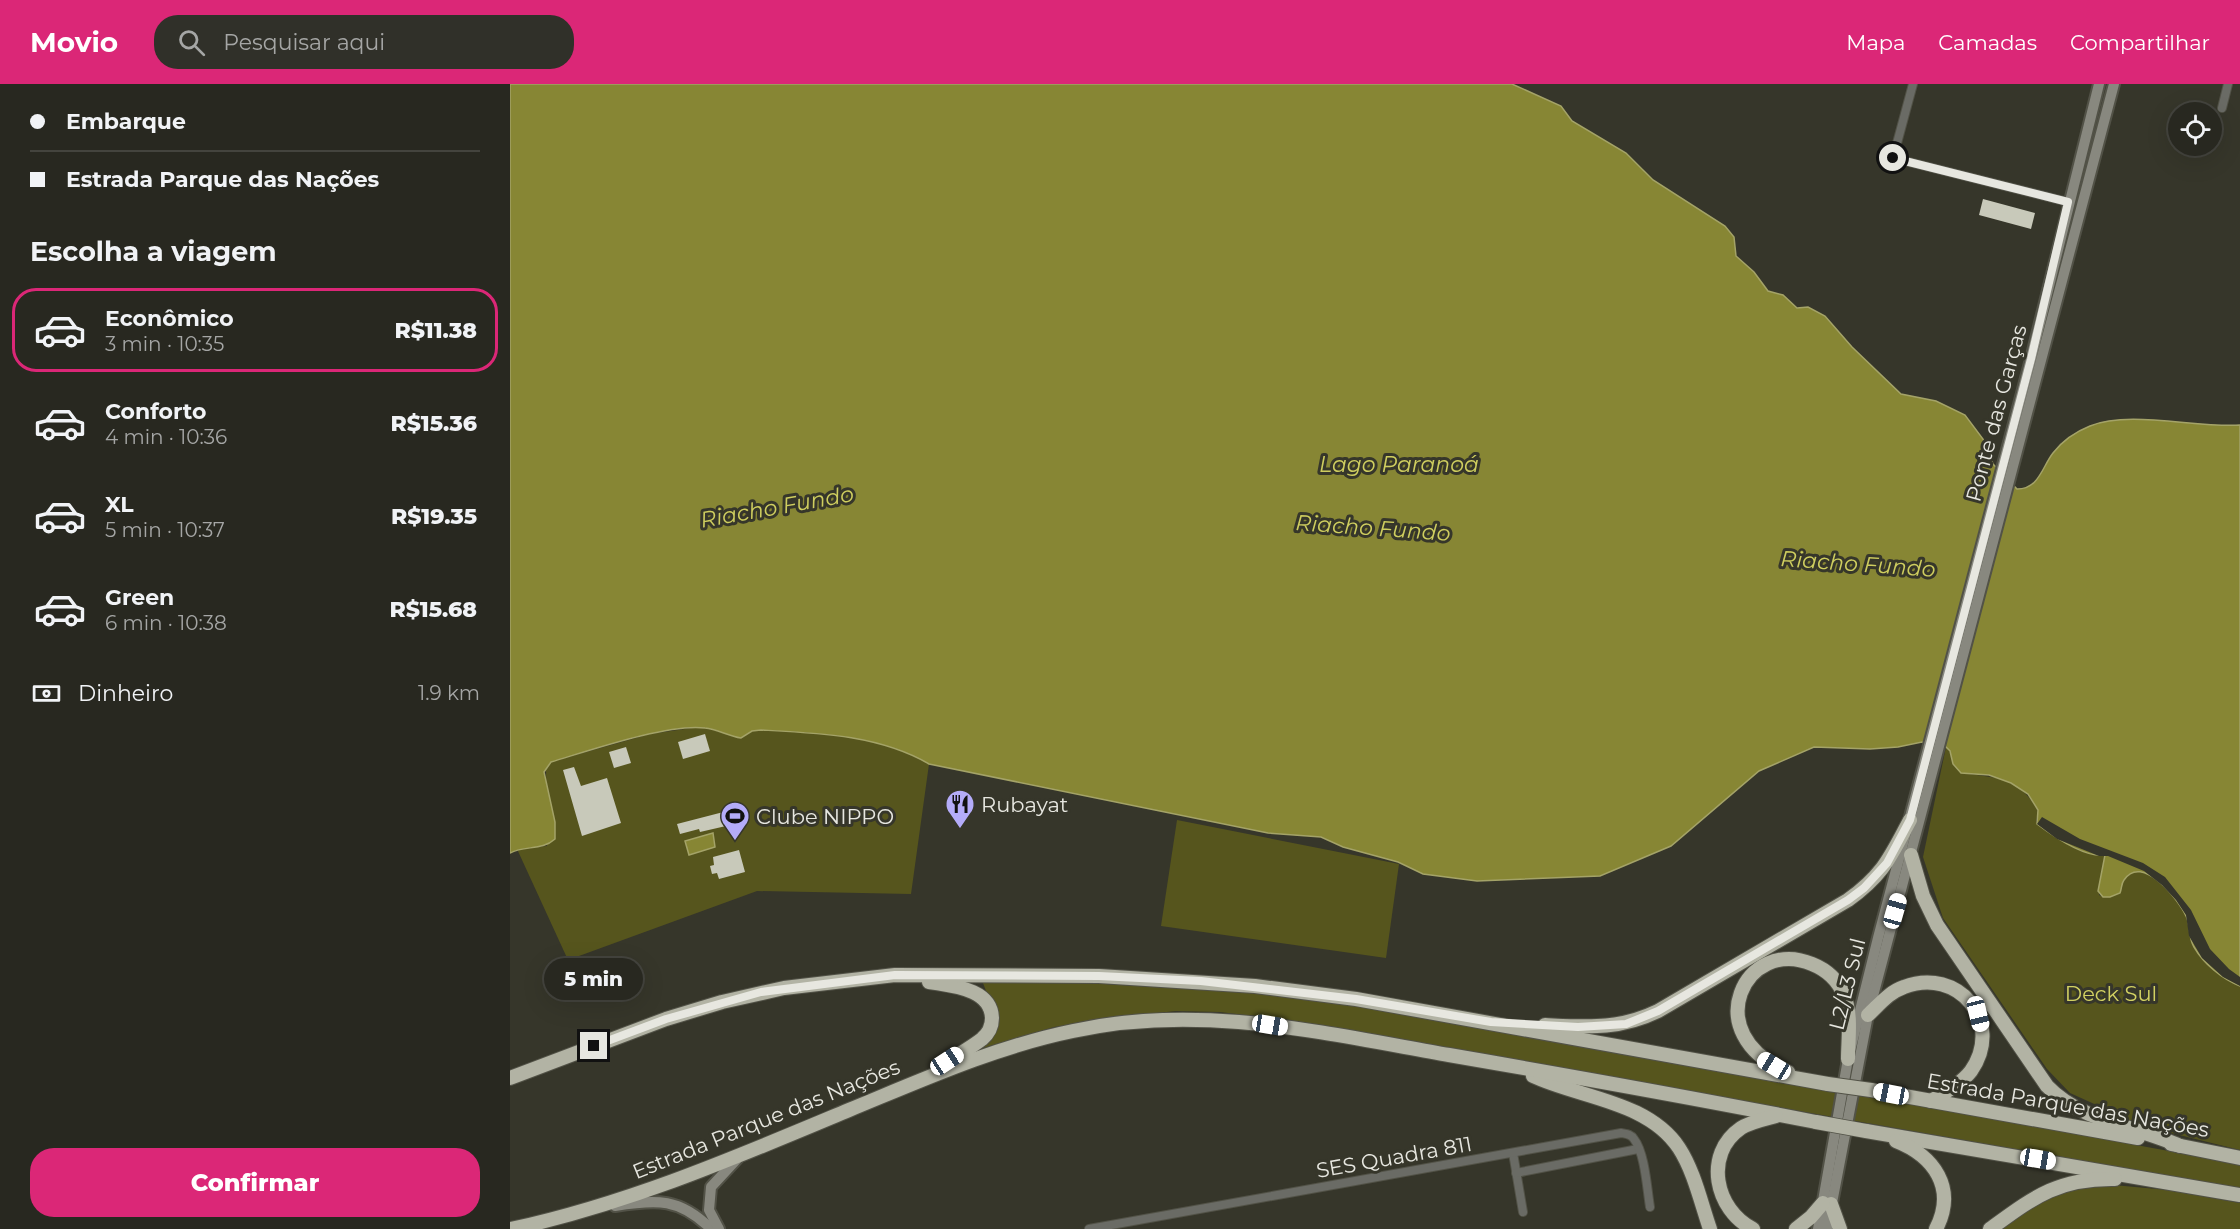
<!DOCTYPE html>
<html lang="pt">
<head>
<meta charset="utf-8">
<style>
	:root { --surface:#282820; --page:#303029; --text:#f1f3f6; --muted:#a5a6a5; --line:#44443e; --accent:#db2777 }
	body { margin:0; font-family:Montserrat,sans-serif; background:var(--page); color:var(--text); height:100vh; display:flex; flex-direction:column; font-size:22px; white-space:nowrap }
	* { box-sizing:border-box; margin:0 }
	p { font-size:20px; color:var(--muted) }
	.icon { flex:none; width:33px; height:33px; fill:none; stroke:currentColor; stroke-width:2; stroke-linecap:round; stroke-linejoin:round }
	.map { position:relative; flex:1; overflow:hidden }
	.panel { display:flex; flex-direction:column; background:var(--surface); width:510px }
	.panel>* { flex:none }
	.top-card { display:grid; align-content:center; height:132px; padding:0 30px; background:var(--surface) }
	.tools { position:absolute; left:1658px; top:18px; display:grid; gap:12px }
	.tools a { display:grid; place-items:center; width:54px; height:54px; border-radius:50%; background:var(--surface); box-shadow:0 6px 24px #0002,0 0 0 2px var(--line); font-size:30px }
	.end { position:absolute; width:27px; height:27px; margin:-14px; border:8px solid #e7e7e0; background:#111; box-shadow:0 0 0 3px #111 }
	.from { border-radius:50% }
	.bubble { position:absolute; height:42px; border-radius:21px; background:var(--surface); box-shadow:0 6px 24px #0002,0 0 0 2px var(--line); font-size:20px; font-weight:800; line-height:42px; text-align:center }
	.car { position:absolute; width:18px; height:36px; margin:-18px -9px; border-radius:8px; box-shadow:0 0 4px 2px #0007; background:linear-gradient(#fff 24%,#345 0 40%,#fff 0 76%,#345 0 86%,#fff 0) }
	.top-card b { display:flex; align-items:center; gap:21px; height:57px; font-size:22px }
	.top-card b+b { border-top:2px solid var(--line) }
	.top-card i { width:15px; height:15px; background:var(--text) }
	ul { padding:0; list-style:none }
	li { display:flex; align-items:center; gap:18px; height:84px; margin:0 12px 9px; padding:0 18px; border:3px solid transparent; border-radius:24px }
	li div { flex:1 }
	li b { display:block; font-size:22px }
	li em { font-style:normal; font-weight:800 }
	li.on { border-color:var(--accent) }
	li>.icon { width:54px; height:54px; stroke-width:1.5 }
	h2 { padding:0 30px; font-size:27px; line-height:72px }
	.pay { display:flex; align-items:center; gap:15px; height:66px; padding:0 30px; font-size:22px }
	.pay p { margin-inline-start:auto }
	.action { display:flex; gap:12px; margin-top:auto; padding:12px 30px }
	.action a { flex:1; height:69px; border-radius:24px; background:var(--accent); color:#fff; font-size:24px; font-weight:800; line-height:69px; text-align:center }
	header { display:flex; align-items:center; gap:36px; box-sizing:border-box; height:84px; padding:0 30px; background:var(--accent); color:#fff }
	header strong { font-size:28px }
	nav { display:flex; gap:33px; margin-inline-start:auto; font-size:21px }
	.search { width:420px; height:54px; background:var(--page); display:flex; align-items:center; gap:15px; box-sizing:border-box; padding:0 21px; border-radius:24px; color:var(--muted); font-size:22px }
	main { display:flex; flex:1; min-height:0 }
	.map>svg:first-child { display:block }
</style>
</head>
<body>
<header>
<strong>Movio</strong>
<div class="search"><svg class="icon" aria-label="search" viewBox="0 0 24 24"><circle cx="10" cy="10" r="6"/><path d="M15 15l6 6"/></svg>Pesquisar aqui</div>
<nav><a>Mapa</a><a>Camadas</a><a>Compartilhar</a></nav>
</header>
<main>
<section class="panel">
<div class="top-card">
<b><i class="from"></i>Embarque</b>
<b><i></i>Estrada Parque das Nações</b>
</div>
<h2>Escolha a viagem</h2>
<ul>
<li class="on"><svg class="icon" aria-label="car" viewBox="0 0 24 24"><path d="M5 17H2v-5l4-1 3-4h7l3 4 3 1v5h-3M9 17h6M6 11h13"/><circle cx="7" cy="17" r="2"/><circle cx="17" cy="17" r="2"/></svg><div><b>Econômico</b><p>3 min · 10:35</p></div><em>R$11.38</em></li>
<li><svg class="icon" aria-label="car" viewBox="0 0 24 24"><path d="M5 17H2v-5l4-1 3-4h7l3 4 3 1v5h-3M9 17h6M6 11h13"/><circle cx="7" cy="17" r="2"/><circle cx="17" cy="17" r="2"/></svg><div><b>Conforto</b><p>4 min · 10:36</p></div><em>R$15.36</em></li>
<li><svg class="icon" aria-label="car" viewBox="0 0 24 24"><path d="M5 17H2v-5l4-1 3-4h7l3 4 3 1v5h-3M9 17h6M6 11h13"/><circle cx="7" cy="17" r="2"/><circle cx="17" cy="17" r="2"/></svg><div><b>XL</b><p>5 min · 10:37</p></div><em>R$19.35</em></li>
<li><svg class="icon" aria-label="car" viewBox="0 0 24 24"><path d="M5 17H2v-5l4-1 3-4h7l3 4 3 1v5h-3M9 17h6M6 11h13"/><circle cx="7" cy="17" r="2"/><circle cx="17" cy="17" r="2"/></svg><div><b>Green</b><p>6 min · 10:38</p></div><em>R$15.68</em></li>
</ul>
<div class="pay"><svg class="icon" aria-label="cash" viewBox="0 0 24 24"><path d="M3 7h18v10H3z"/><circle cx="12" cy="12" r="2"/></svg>Dinheiro<p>1.9 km</p></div>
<div class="action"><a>Confirmar</a></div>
</section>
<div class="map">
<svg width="1730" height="1145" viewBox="0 0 1730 1145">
	<rect width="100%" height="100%" fill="#36362a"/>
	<g fill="#56551d">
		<path d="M182 644H196L231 654 242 647 251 646C308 649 369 651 419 680L401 810 247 807 58 876 7 765 37 762 36 683 41 678 140 650Z"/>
		<path d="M1436 663C1443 671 1443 680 1451 689 1487 694 1507 692 1528 726L1526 738C1543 749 1575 775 1595 771L1589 811 1593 813C1601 807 1615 792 1622 789 1641 780 1669 817 1676 832 1681 843 1679 856 1687 867 1697 883 1715 892 1730 902V1066L1633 1042 1560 1009 1537 985 1433 834 1413 773Z"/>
		<path d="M667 736 889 780 876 874 651 842Z"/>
		<path d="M563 898 743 909 890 927 1730 1080V1105L775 936 710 928 666 927 637 930 544 943 453 970 486 933 473 899Z"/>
		<path d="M1592 1100 1658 1106 1730 1119V1145H1482L1529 1111Z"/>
	</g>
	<g fill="#878634" stroke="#a4a368" stroke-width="1.5">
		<path d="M0 0H1002L1051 22 1062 37 1116 69 1143 96 1215 142 1224 153 1226 172 1244 188 1258 207 1273 211 1287 224 1298 223 1315 232 1342 263 1391 310 1426 317 1455 331 1473 355 1483 380 1507 405C1529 405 1532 383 1543 369 1553 356 1565 348 1580 342 1619 326 1686 344 1730 341V902C1712 895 1694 880 1684 863 1678 853 1681 842 1676 832 1668 815 1632 769 1614 796 1611 800 1612 804 1610 809L1600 813H1593L1588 807 1595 771C1575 774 1543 752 1527 740L1528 726 1518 710 1501 699 1479 691 1451 689 1443 680 1440 667 1436 663 1412 658 1388 663 1360 665 1304 663 1249 687 1161 762 1090 792 967 797 913 790 888 778 833 763 811 753 758 749 419 680C369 651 308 649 251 646L242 647 231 654C218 652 207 645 195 644 159 639 78 667 41 678L34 688 45 738V755C32 767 15 761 0 769Z"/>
		<path d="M203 749 205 763 179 771 175 757Z"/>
	</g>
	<path fill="#36362a" d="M1532 733 1570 755 1633 779 1655 793 1681 826 1700 865 1719 885 1730 893V902L1713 893 1692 874 1679 852 1676 831 1666 816 1652 801 1634 787 1598 772H1589L1547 755 1527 740Z"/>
	<g fill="#c8c9ba">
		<path d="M1473 115 1525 129 1521 145 1469 131Z"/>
		<path d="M195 650 200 667 173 675 168 658Z"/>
		<path d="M116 663 121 679 104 684 99 668Z"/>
		<path d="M64 683 71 702 97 694 111 739 72 752 53 686Z"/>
		<path d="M225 725 228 742 217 745 216 742 190 748 189 745 170 750 167 740Z"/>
		<path d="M229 766 235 788 209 795 207 789 202 790 200 782 204 781 203 773Z"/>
	</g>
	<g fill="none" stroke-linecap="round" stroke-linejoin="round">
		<g stroke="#525247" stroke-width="10">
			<g id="street">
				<path d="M1403 0 1383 74 1558 118"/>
				<path d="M1712 24 1718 0"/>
				<path d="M1003 1069 1013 1128"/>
				<path d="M1006 1089 1128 1065"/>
				<path d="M579 1145 1111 1049C1116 1050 1121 1050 1124 1055 1135 1069 1137 1105 1140 1123"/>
			</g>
		</g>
		<g stroke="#525247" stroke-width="14">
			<g id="secondary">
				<path d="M105 1122C147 1115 170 1114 201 1145"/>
				<path d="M209 1145 199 1126 201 1103 227 1075"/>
				<path d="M1308 1145 1338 975 1368 854 1521 275 1589 0"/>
				<path d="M1317 1145 1358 931 1604 0"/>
			</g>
		</g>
		<g stroke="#525247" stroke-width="16">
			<g id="highway">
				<path d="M1401 771 1413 812 1427 841 1537 1002C1571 1038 1627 1042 1670 1062"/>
				<path d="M419 898C441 902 481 904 482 934 482 942 478 950 472 955 459 965 443 974 428 983"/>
				<path d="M1358 931C1369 921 1379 908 1394 903 1448 882 1495 938 1461 987 1451 1000 1434 1009 1421 1017"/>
				<path d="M1035 941C1077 943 1109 946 1148 927L1338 816C1374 790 1380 773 1400 736"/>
				<path d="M1278 988C1186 950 1236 852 1302 880 1317 886 1328 896 1334 911 1342 931 1338 955 1338 975"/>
				<path d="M1023 992C1070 1014 1138 1017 1169 1064 1184 1087 1191 1119 1200 1145"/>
				<path d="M0 994 156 935 212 918 274 904 385 891 589 892 745 902 846 915 1318 1000"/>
				<path d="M1361 1006 1628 1054"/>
				<path d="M1356 1047 1730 1111"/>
				<path d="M1386 1057C1424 1072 1447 1104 1426 1145"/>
				<path d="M1661 1060 1730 1074"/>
				<path d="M1321 1120 1330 1145"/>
				<path d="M1 1145C118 1120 229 1072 339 1026 412 996 485 963 563 947 689 919 814 949 939 971 1061 992 1184 1014 1306 1038"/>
				<path d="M1243 1145C1205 1126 1193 1070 1231 1044 1240 1038 1255 1035 1266 1032"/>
				<path d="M1286 1145 1301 1133 1313 1119"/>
				<path d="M1480 1145C1524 1113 1548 1094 1605 1095"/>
			</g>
		</g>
		<use href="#street" stroke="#6a6b65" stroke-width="8"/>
		<use href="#secondary" stroke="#88887f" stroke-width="10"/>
		<use href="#highway" stroke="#b2b3a4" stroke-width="14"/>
		<g stroke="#525247" stroke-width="16" stroke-linecap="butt">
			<g id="highway-bridge">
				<path d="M1318 1000 1361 1006"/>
				<path d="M1306 1038 1356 1047"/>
			</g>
		</g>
		<use href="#highway-bridge" stroke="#b2b3a4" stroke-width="14"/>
	</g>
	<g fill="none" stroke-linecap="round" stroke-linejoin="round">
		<path stroke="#e7e7e0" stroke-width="8" d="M84 962 156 935 251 908 385 891 589 892 691 897 846 915 981 938 1068 943 1116 940 1148 927 1338 816 1354 804 1377 779 1400 736 1521 275 1558 118 1383 74"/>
	</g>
	<defs>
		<g id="restaurant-pin" transform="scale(1.5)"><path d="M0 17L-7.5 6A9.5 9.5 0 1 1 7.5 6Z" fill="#b4acf9" stroke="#36362a"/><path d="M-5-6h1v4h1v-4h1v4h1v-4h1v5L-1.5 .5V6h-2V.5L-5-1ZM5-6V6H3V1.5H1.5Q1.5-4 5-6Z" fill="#111"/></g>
		<g id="stadium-pin" transform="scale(1.5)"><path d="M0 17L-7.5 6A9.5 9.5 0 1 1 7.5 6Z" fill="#b4acf9" stroke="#36362a"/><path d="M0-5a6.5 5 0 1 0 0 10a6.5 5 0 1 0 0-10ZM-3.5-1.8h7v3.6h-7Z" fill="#111"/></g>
	</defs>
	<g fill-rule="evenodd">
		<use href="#restaurant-pin" x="450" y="720"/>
		<use href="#stadium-pin" x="225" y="732"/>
	</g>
	<g text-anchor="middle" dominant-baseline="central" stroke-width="6" stroke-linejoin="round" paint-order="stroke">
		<g font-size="21" fill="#e7e7e0" stroke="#36362a">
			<text transform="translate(1486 329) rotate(-75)">Ponte das Garças</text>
			<text transform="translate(1337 900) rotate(-76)">L2/L3 Sul</text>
			<text transform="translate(1558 1021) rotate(10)">Estrada Parque das Nações</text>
			<text transform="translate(256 1035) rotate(-22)">Estrada Parque das Nações</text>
			<text transform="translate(884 1073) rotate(-10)">SES Quadra 811</text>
		</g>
		<g font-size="21" fill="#e7e7e0" stroke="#36362a" text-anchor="start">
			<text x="471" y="720">Rubayat</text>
			<text x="246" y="732">Clube NIPPO</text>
		</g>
		<g font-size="21" fill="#d2d162" stroke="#36362a">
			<text x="1601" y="909">Deck Sul</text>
		</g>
		<g font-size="22" font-style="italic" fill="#cfce5f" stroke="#36362a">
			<text x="889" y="380">Lago Paranoá</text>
			<text transform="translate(267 423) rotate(-10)">Riacho Fundo</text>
			<text transform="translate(863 444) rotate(4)">Riacho Fundo</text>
			<text transform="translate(1348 480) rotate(4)">Riacho Fundo</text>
		</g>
	</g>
</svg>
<div class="tools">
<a><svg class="icon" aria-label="locate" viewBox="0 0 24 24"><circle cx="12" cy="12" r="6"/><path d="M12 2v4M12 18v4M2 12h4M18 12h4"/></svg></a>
</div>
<i class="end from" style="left:1383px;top:74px"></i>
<i class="end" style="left:84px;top:962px"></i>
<div class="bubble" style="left:34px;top:874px;width:99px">5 min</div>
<i class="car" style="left:1385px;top:827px;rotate:16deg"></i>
<i class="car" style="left:1468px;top:930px;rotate:166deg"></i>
<i class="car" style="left:760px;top:941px;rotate:99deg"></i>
<i class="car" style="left:437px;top:977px;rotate:57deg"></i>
<i class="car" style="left:1264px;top:982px;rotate:301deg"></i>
<i class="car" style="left:1381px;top:1010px;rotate:281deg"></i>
<i class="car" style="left:1528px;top:1075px;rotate:100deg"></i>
</div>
</main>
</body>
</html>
